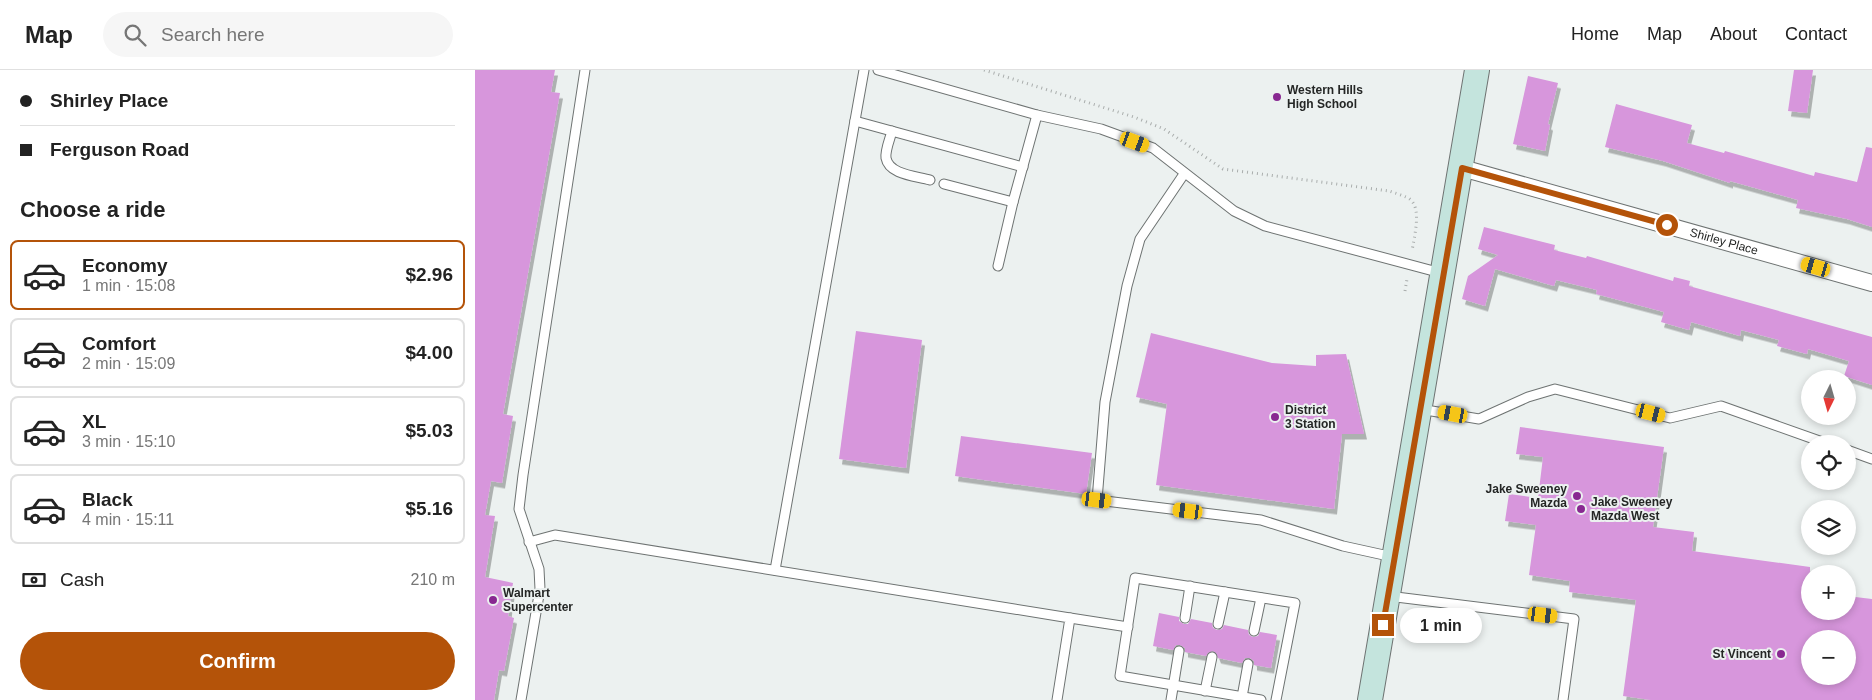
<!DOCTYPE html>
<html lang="en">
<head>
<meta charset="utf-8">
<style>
	:root { --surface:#fff; --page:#f6f6f6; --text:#222; --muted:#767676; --line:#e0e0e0; --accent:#b45309 }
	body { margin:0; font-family:Arial,sans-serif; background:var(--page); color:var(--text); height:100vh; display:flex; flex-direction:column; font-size:19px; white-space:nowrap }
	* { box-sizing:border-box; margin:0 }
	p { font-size:16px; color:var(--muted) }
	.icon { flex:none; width:28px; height:28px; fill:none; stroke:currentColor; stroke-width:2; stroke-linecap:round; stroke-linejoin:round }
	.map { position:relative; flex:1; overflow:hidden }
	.panel { display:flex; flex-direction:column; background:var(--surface); width:475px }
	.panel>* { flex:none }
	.banner { display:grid; align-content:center; height:110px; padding:0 20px; background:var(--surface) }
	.needle { width:32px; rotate:185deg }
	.fabs { position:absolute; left:1326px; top:300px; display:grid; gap:10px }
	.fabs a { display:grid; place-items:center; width:55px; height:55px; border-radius:50%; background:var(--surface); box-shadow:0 2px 8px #0003; font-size:25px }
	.end { position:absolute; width:22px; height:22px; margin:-11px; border:6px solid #b45309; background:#fff; box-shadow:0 0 0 2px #fff }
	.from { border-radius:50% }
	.bubble { position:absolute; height:35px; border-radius:18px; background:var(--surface); box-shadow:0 2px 8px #0003; font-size:16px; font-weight:800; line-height:35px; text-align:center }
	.car { position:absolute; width:15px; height:30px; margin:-15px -8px; border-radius:6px; box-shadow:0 0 4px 1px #0007; background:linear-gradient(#f5c518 24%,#345 0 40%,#f5c518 0 76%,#345 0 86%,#f5c518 0) }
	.banner b { display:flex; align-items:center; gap:18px; height:48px; font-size:19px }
	.banner b+b { border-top:1px solid var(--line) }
	.banner i { width:12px; height:12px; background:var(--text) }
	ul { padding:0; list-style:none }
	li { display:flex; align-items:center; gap:15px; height:70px; margin:0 10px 8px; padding:0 10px; border:2px solid var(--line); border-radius:8px }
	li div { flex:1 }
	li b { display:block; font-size:19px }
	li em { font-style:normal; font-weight:800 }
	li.active { border-color:var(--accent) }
	li>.icon { width:45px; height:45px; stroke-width:1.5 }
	h2 { padding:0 20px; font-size:22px; line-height:60px }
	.pay { display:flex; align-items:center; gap:12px; height:55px; padding:0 20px; font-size:19px }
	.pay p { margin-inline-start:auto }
	.primary-button { display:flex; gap:10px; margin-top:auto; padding:10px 20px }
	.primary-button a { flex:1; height:58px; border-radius:30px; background:var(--accent); color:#fff; font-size:20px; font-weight:800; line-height:58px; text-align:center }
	header { display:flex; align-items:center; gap:30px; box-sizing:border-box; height:70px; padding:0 25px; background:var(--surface); border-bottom:1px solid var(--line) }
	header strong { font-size:24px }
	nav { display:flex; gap:28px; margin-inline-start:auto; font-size:18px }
	.search { width:350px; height:45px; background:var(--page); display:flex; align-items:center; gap:12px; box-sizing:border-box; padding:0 18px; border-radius:28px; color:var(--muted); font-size:19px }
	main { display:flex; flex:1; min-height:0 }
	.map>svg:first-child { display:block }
</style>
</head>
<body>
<header>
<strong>Map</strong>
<div class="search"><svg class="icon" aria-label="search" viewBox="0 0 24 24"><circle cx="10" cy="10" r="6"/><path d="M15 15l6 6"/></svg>Search here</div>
<nav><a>Home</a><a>Map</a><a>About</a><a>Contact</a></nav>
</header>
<main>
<section class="panel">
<div class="banner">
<b><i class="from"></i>Shirley Place</b>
<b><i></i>Ferguson Road</b>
</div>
<h2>Choose a ride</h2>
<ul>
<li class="active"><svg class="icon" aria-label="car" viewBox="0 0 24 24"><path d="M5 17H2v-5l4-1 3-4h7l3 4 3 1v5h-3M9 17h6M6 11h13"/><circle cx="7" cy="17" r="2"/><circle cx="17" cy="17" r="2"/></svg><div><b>Economy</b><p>1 min · 15:08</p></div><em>$2.96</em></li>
<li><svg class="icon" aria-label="car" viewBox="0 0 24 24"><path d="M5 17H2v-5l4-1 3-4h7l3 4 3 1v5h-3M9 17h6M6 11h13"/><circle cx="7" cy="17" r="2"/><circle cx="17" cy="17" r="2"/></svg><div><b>Comfort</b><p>2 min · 15:09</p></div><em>$4.00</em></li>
<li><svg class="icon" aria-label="car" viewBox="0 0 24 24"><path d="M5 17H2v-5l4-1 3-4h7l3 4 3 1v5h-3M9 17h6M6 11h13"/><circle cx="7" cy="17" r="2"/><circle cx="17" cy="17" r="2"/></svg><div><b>XL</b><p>3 min · 15:10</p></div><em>$5.03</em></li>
<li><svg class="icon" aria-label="car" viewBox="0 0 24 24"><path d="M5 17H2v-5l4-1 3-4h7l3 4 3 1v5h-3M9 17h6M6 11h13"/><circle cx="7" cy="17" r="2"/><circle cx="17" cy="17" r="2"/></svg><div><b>Black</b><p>4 min · 15:11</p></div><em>$5.16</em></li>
</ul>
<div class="pay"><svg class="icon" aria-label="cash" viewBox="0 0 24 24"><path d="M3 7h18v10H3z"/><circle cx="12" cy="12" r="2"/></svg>Cash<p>210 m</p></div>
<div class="primary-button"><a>Confirm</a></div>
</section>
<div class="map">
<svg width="1397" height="630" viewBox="0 0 1397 630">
	<defs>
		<filter id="shadow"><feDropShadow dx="3" dy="5.5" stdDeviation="0" flood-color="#0004"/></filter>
	</defs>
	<rect width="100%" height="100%" fill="#ecf1f0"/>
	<g fill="#d796dc" fill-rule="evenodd" filter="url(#shadow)">
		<path d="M0 0H80L76 22 85 23 28 344 38 346 27 413 16 411 10 445 20 446 10 507 38 513 33 546 39 548 29 601 24 600 19 630H0Z"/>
		<path d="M1319 0H1338L1332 43 1313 41Z"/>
		<path d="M1053 6 1083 13 1073 54 1075 55 1070 81 1038 74Z"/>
		<path d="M1141 34 1217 55 1212 73 1249 83 1250 81 1339 106 1340 102 1382 112 1391 77 1397 78V157L1372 149 1321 138 1323 130 1255 111V113L1188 91 1130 77Z"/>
		<path d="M1009 157 1080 175 1079 180 1111 188 1112 186 1198 211 1199 207 1215 211 1214 216 1397 267V315L1369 306 1374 291 1333 279 1332 284 1302 276 1304 270 1266 260 1265 266 1216 252 1214 260 1186 252 1189 242 1121 224 1122 220 1081 210 1079 216 1020 199 1010 236 987 229 993 206 1023 185 1003 179Z"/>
		<path d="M381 261 447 270 431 398 364 389Z"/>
		<path d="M676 263 797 293 841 296V285L871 284 889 364H867L859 439 681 415 692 334 661 327Z"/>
		<path d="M1045 357 1189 377 1178 457 1219 462 1217 481 1335 497V541H1372V526L1397 529V630H1176L1148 626 1161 530 1094 522 1095 511 1054 505 1061 455 1030 451 1034 424 1063 428 1068 387 1041 384ZM1335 569H1372V606H1335Z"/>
		<path d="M486 366 617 383 611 424 480 406Z"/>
		<path d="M684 543 704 547V551L709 554H713L716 549 737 553 738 558 742 560 747 559 749 555 773 560 774 565 778 567 783 566 785 562 802 565 796 598 779 595V591L775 588H770L767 593 743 588 741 583 738 581 733 583 731 586 710 582V578L705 575H701L698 580 678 576Z"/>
	</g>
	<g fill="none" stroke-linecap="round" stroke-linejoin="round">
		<g stroke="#6e7372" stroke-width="11">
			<g id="lane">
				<path d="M403 0 562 45 626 59 678 78 759 141 790 156 966 203"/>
				<path d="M380 51 548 97"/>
				<path d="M417 61C415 69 410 80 411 88 414 105 442 106 455 110"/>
				<path d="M709 104 665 169 652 216 630 332 622 430 786 450 868 476 918 487"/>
				<path d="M469 114 538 132"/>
				<path d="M523 196 538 132 562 45"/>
				<path d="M945 339 1004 349 1053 327 1080 319 1195 348 1246 336 1353 374"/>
				<path d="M1372 380 1397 389"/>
				<path d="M54 472 80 465 595 548 582 630"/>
				<path d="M300 500 389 0"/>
				<path d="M913 526 1099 549 1088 630"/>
				<path d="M595 548 653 557"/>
				<path d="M710 548 715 516"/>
				<path d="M743 554 750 522"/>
				<path d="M779 561 786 528"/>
				<path d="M730 621 737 587"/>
				<path d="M767 627 773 594"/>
				<path d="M46 630 65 519 64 499 44 439 48 405 110 0"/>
				<path d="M696 630 704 581"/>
				<path d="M786 630 645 606 660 508 820 533 801 630"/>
			</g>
		</g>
		<g stroke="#6e7372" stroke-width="18">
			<g id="street">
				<path id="s1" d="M987 98 1397 213"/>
			</g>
		</g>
		<g stroke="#6e7372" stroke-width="26">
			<path id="secondary" d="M895 630 1002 0"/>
		</g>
		<g stroke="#a9adac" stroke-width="3" stroke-dasharray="1 4" stroke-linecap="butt">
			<path d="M509 0 659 47 689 59 748 99 914 121C920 123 927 125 933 128 948 136 939 167 937 181"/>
			<path d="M930 221 932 209"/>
		</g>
		<use href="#lane" stroke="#fff" stroke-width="9"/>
		<use href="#street" stroke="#fff" stroke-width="16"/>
		<use href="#secondary" stroke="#c4e4dd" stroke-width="24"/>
	</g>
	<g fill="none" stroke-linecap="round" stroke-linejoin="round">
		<path stroke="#b45309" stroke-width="6" d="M908 555 987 98 1192 155"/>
	</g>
	<g fill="#882891" stroke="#ecf1f0" stroke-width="2">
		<circle cx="802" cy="27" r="5"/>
		<circle cx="800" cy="347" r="5"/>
		<circle cx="1102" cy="426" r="5"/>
		<circle cx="1106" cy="439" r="5"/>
		<circle cx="18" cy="530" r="5"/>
		<circle cx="1306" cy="584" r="5"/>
	</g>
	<g text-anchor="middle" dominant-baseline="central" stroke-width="4" stroke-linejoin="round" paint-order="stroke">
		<g font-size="12" font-weight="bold" fill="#242625" stroke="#ecf1f0" text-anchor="start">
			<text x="812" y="20">Western Hills<tspan x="812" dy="14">High School</tspan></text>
			<text x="810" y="340">District<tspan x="810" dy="14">3 Station</tspan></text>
			<text x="1092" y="419" text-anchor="end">Jake Sweeney<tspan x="1092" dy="14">Mazda</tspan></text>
			<text x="1116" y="432">Jake Sweeney<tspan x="1116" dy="14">Mazda West</tspan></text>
			<text x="28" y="523">Walmart<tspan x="28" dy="14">Supercenter</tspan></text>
			<text x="1296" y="584" text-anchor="end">St Vincent</text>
		</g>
		<g font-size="12" fill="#242625" stroke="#ecf1f0">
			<text stroke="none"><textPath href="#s1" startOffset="272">Shirley Place</textPath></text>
		</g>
	</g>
</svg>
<div class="fabs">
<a><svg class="needle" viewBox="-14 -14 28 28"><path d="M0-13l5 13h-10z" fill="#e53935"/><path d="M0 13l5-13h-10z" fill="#767676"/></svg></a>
<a><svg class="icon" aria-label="locate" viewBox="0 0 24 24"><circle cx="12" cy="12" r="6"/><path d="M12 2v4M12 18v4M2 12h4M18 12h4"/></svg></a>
<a><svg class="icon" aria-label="layers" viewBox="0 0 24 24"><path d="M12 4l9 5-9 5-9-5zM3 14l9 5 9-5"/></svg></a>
<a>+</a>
<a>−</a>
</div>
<i class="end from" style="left:1192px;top:155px"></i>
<i class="end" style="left:908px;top:555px"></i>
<div class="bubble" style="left:925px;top:538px;width:82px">1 min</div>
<i class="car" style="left:660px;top:72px;rotate:110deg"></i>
<i class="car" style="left:1341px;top:197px;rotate:286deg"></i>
<i class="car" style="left:1176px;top:343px;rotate:104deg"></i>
<i class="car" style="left:978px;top:344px;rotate:280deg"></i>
<i class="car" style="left:622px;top:430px;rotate:97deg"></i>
<i class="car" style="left:713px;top:441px;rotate:277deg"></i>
<i class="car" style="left:1068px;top:545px;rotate:97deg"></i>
</div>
</main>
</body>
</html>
